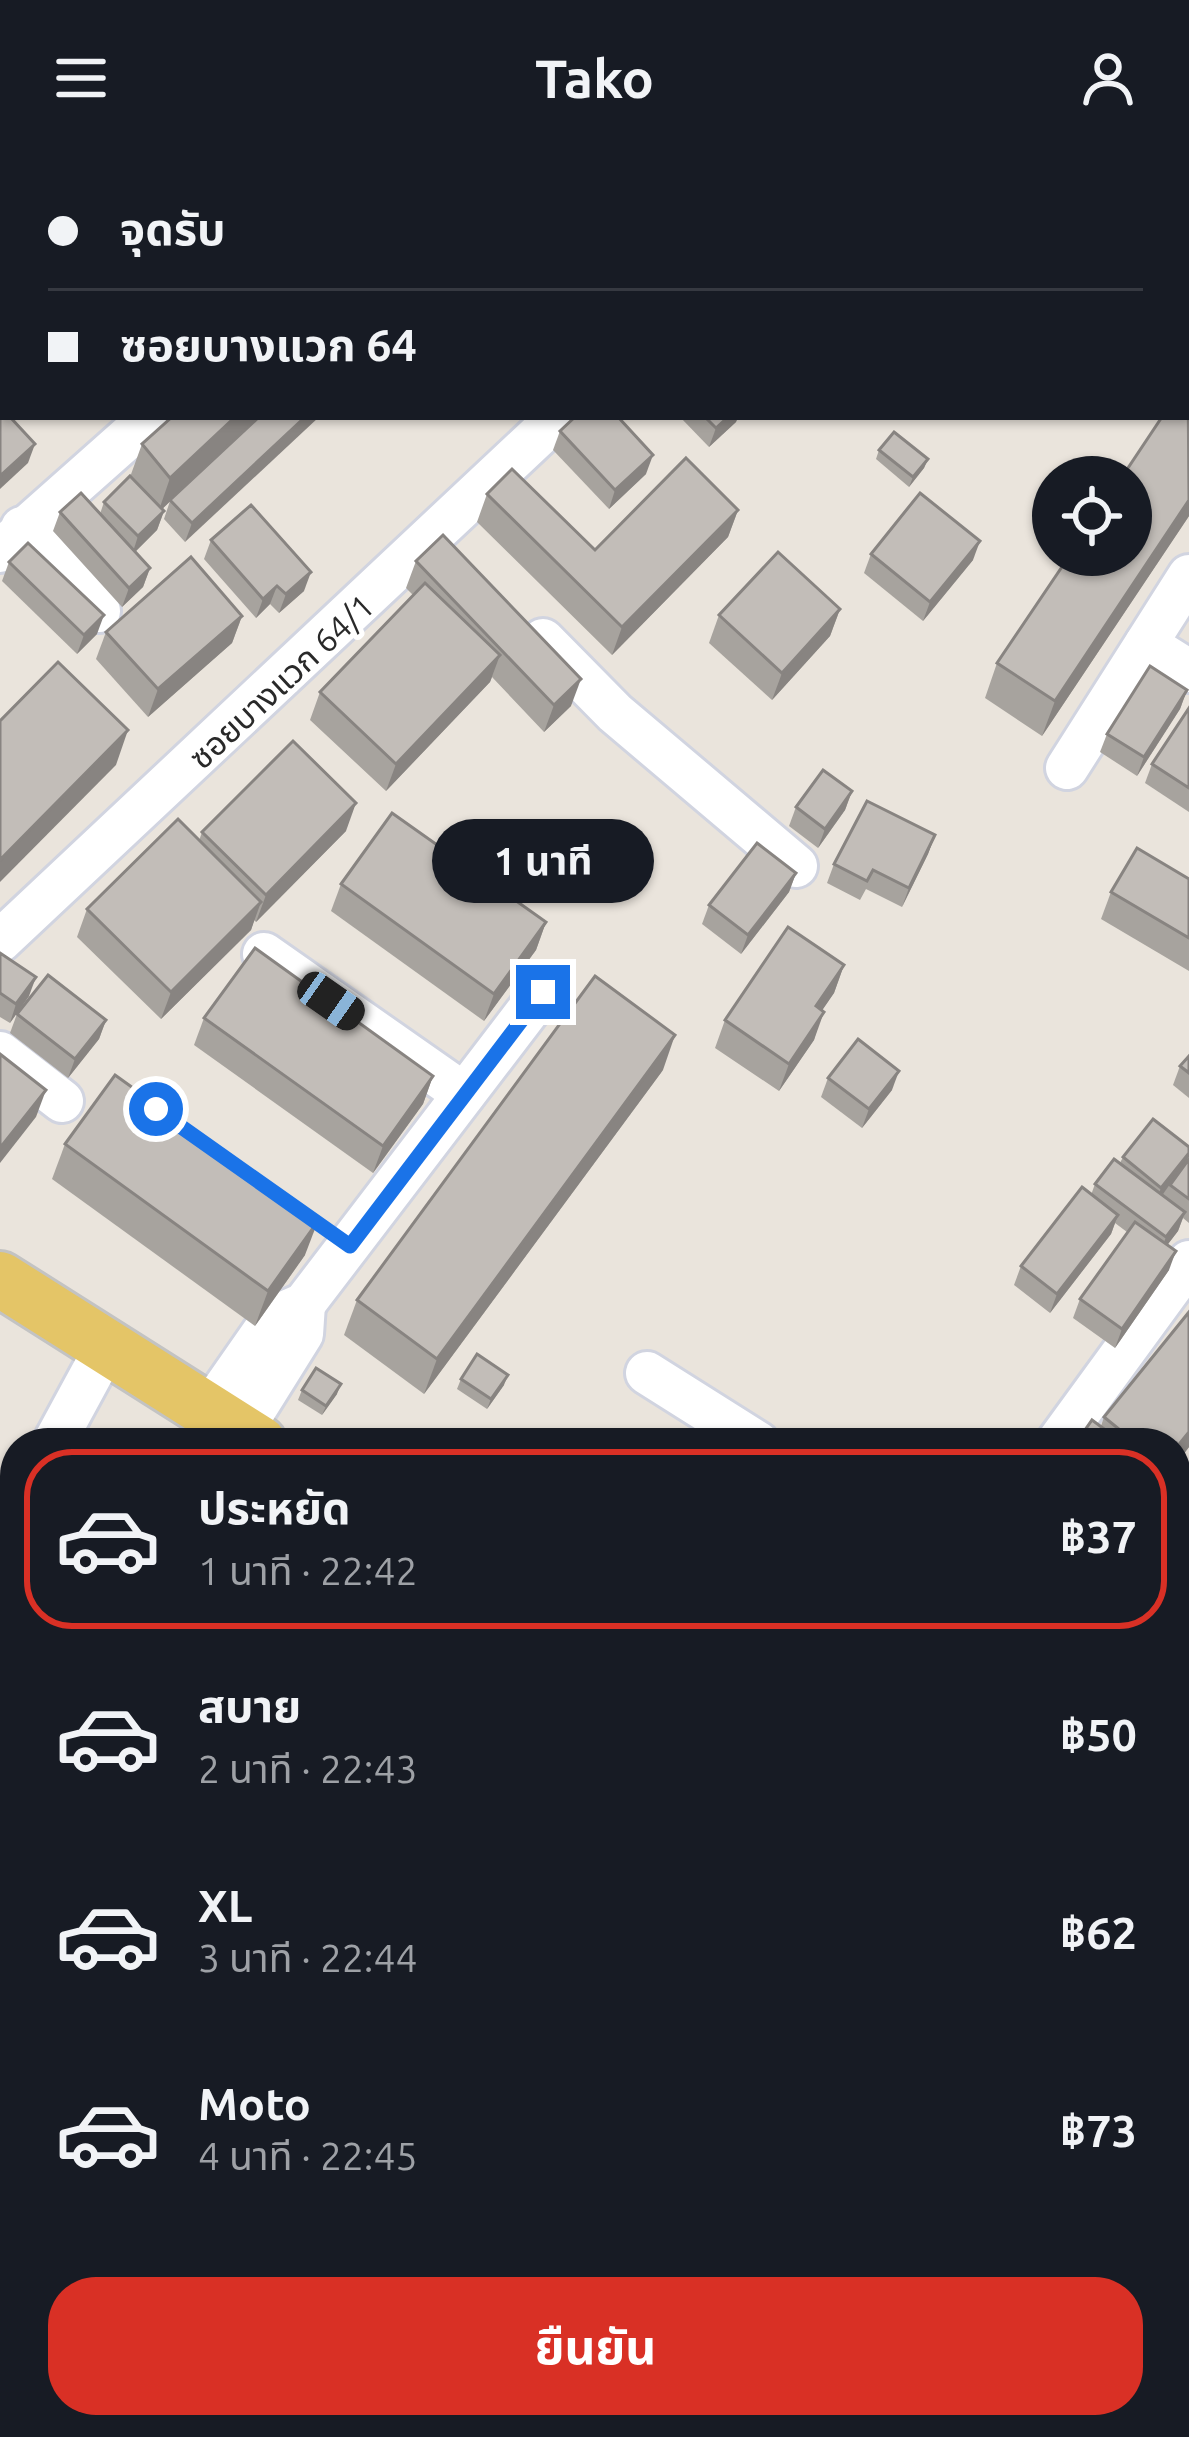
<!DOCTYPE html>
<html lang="th">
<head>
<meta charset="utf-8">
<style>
	:root { --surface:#171b24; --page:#242831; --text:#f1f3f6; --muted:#9ea1a6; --line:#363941; --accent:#d93025 }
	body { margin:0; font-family:Ubuntu,"Noto Sans Thai",sans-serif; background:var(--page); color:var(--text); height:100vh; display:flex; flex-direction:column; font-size:45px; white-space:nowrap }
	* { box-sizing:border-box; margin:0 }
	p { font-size:39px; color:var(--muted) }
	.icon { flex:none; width:66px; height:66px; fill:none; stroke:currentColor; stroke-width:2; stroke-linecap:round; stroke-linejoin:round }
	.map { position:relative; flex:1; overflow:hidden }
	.drawer { position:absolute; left:0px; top:1272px; width:1191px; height:1011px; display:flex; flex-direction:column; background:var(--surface); border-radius:48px 48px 0 0; box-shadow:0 3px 9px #0004 }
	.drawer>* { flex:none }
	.banner { position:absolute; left:0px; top:0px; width:1191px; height:264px; box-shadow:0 3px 9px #0004; display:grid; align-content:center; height:264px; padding:0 48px; background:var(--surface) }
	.buttons { position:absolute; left:1032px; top:300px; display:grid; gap:24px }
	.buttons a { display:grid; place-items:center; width:120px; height:120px; border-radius:50%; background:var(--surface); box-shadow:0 3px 9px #0004; font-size:60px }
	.end { position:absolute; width:54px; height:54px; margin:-27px; border:15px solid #1a73e8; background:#fff; box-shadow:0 0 0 6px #fff }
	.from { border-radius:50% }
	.bubble { position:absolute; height:84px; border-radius:42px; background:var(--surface); box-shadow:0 3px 9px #0004; font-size:39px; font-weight:700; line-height:84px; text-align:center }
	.car { position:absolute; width:36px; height:72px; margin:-36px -18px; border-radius:15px; box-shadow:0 0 9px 3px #0007; background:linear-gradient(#222 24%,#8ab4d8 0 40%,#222 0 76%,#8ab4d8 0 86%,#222 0) }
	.banner b { display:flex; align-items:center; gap:42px; height:114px; font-size:45px }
	.banner b+b { border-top:3px solid var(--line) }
	.banner i { width:30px; height:30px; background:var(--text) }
	ul { padding:21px 0 0; list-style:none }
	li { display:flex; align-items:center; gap:36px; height:180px; margin:0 24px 18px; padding:0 24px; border:6px solid transparent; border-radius:48px }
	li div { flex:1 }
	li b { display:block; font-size:45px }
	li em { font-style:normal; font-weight:700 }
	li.selected { border-color:var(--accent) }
	li>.icon { width:108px; height:108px; stroke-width:1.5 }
	.cta { display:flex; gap:24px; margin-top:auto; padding:24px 48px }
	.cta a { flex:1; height:138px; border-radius:48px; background:var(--accent); color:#fff; font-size:48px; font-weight:700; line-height:138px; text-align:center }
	header { display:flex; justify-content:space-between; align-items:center; height:156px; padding:0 48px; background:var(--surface); font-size:54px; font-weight:700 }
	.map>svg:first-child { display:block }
</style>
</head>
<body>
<header><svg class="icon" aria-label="menu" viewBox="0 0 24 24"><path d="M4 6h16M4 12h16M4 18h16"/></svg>Tako<svg class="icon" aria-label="person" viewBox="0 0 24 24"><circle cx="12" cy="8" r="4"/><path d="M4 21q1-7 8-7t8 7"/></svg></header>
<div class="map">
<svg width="1189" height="2281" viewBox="0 0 1189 2281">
	<rect width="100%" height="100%" fill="#eae4dc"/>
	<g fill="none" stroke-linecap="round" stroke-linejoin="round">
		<g stroke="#d1d4e0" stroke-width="48">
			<g id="minor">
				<path d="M75 3 78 0"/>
				<path d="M452 3 455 0"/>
				<path d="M832 3 835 0"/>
				<path d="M0 77 3 74"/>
				<path d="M22 372 99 455"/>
				<path d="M0 395 151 261"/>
				<path d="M543 484 615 557 796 710"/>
				<path d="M1146 488 1189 515"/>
				<path d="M1067 612 1189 420"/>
				<path d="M0 785 558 261"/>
				<path d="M264 798 464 938"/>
				<path d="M0 897 62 945"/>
				<path d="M647 1217 758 1287"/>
				<path d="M207 1257 274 1161 304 1148 543 835"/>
				<path d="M54 1287 105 1193"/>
				<path d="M234 1287 302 1178 304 1148"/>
				<path d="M1057 1287 1189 1106"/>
				<path d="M1176 1364 1189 1347"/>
				<path d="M0 1387 15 1359"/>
				<path d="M0 1954 15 1961"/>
				<path d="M1176 2169 1189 2151"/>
				<path d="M1098 2281 1106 2268"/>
			</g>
		</g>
		<g stroke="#c3c3c3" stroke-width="60">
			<g id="major">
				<path d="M0 1123 259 1287"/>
				<path d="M1176 1794 1189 1799"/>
			</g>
		</g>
		<use href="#minor" stroke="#fff" stroke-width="42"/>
		<use href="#major" stroke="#e4c567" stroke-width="54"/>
	</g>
	<g fill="#a7a39e">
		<path d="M0 119 3 122V182L0 179Z"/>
		<path d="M1189 199V360L1042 580 985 542 997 507 1188 261Z"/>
		<path d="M259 261 185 386 164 363 170 345 162 353 164 355 157 374 135 396 150 412 143 431 122 451 53 375 60 356 100 358 104 346 130 321 142 288Z"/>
		<path d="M680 261H738L736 266 709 291Z"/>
		<path d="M560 275 646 318 609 353 553 294Z"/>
		<path d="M879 294 928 303 924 312 909 331 876 303Z"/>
		<path d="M487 338 595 394 738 354 728 381 612 499 477 366Z"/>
		<path d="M211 384 304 435 279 457 270 448 256 462 204 403Z"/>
		<path d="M871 398 973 404 923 465 864 417Z"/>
		<path d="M416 405 571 550 544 576 492 521 490 526 386 635 310 564 320 536 413 439 406 432Z"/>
		<path d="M9 406 97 478 77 498 2 425Z"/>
		<path d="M840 453 830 480 772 544 709 487 719 459Z"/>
		<path d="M242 460 232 487 148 561 96 503 106 476Z"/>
		<path d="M1187 534 1180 553 1137 620 1100 596 1107 578Z"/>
		<path d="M1189 552V656L1145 627 1152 608Z"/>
		<path d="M852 635 845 654 818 692 789 670 796 651Z"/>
		<path d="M346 675 256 766 254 764 251 774 161 863 77 781 87 753 199 685 202 676Z"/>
		<path d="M935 679 928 698 902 751 866 733 860 744 827 727 834 708Z"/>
		<path d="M796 717 789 736 741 798 702 768 709 749Z"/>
		<path d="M1189 723V815L1101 763 1111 736Z"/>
		<path d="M341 728 546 766 536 794 484 865 331 755Z"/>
		<path d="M0 797 29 840 10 867 0 861Z"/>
		<path d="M844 809 834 837 822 854 814 884 779 935 715 892 725 864Z"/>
		<path d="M17 858 106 864 99 883 68 922 10 877Z"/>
		<path d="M204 862 433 920 423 948 373 1017 194 889Z"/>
		<path d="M1189 900V942L1173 929 1180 910Z"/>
		<path d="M663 914 424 1238 344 1179 357 1144Z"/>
		<path d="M828 922 892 934 862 972 821 941Z"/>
		<path d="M65 988 305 1099 255 1170 52 1023Z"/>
		<path d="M1123 1001 1189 1003V1067L1183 1062 1178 1075 1167 1089 1169 1114 1115 1192 1073 1162 1080 1143 1127 1076 1115 1067 1111 1078 1050 1157 1014 1129 1021 1110 1091 1039 1095 1028 1120 1007Z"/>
		<path d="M461 1223 504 1229 487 1253 457 1233Z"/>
		<path d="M302 1234 337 1238 322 1259 298 1244Z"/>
		<path d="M1104 1261 1189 1291 1176 1308V1287H1076L1101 1270Z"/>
		<path d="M1189 1401V1531L1176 1521V1419Z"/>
		<path d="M1176 1526 1189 1556 1183 1563 1179 1560 1176 1568Z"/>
		<path d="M1189 1568V1617L1176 1605V1583L1185 1579Z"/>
		<path d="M1176 1712 1189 1721 1185 1731 1176 1728Z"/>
		<path d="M1189 1864V1908L1176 1900V1885Z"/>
		<path d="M1189 1915V1970L1176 1962V1935Z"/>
	</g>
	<g fill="#888481">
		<path d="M539 0H570L566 3H535Z"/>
		<path d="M235 261H259L158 357 170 322Z"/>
		<path d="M305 261H319L185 386 192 367Z"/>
		<path d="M728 261H738L736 266 709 291 716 272Z"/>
		<path d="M35 288 28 307 0 333V320Z"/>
		<path d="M653 299 646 318 609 353 615 334Z"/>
		<path d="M928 303 924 312 909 331 913 321Z"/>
		<path d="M1189 344V360L1042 580 1055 545Z"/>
		<path d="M738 354 728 381 612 499 622 471Z"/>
		<path d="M164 355 157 374 132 399 138 380Z"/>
		<path d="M980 385 973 404 923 465 930 446Z"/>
		<path d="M150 412 143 431 122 451 129 432Z"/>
		<path d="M311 416 304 435 279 457 286 438Z"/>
		<path d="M277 430 270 448 256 462 263 443Z"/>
		<path d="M840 453 830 480 772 544 782 517Z"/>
		<path d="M104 459 97 478 77 498 84 479Z"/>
		<path d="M242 460 232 487 148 561 158 533Z"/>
		<path d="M500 499 490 526 386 635 396 608Z"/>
		<path d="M581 523 571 550 544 576 554 549Z"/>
		<path d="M1187 534 1180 553 1137 620 1144 601Z"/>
		<path d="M128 574 116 609 0 726V704Z"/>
		<path d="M852 635 845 654 818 692 825 673Z"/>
		<path d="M356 647 346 675 256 766 266 739Z"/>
		<path d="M935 679 928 698 902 751 909 732Z"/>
		<path d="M796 717 789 736 741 798 748 779Z"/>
		<path d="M261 746 251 774 161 863 171 836Z"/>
		<path d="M546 766 536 794 484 865 494 838Z"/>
		<path d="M844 809 834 837 806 878 816 850Z"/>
		<path d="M36 821 29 840 10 867 16 848Z"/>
		<path d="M824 856 814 884 779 935 789 908Z"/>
		<path d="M106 864 99 883 68 922 75 903Z"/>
		<path d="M675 879 663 914 424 1238 437 1203Z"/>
		<path d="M899 915 892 934 862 972 869 953Z"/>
		<path d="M433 920 423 948 373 1017 383 990Z"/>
		<path d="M46 934 36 961 0 1007V992Z"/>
		<path d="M1189 997V1001L1154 1051 1161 1032Z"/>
		<path d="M1185 1056 1178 1075 1159 1100 1166 1081Z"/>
		<path d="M1118 1059 1111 1078 1050 1157 1057 1138Z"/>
		<path d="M318 1065 305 1099 255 1170 268 1135Z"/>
		<path d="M1176 1095 1169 1114 1115 1192 1122 1173Z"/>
		<path d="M508 1219 504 1229 487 1253 491 1243Z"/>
		<path d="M341 1228 337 1238 322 1259 326 1250Z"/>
		<path d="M1189 1276V1291L1176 1308V1292Z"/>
		<path d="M1189 2115V2122L1176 2143V2135Z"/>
	</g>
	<g fill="#c2bdb8" stroke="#888481" stroke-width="3">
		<path d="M0 0H37L34 3H3V36L0 40Z"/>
		<path d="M103 0H248L251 3H100Z"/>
		<path d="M478 0H539L535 3H474Z"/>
		<path d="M881 0H908L911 3H878Z"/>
		<path d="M0 119 3 122V156L0 152Z"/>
		<path d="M0 179 3 182V212L0 209Z"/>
		<path d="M1188 223 1189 344 1055 545 997 507 1070 399H1131V321H1122L1162 261H1188Z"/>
		<path d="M0 250 3 253V261H10L35 288 0 320Z"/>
		<path d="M172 261H235L170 322 142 288Z"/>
		<path d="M259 261H305L192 367 170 344Z"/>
		<path d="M575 261H618L653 299 615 334 560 275Z"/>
		<path d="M705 261H728L716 272Z"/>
		<path d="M894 276 928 303 913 321 879 294Z"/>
		<path d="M686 302 738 354 622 471 487 338 512 313 595 394Z"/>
		<path d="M130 320 164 355 138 380 104 346Z"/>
		<path d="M81 337 150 412 129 432 60 356Z"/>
		<path d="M920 337 980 385 930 446 871 398Z"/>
		<path d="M251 349 311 416 286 438 277 430 263 443 211 384Z"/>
		<path d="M443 379 581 523 554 549 416 405Z"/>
		<path d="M28 387 104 459 84 479 9 406Z"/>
		<path d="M778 396 840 453 782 517 719 459Z"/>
		<path d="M191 401 242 460 158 533 106 476Z"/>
		<path d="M425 427 500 499 396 608 320 536Z"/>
		<path d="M58 506 128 574 0 704V565Z"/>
		<path d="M1150 510 1187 534 1144 601 1107 578Z"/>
		<path d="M1189 552V632L1152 608Z"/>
		<path d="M293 585 356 647 266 739 202 676Z"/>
		<path d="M823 614 852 635 825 673 796 651Z"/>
		<path d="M867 645 935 679 909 732 873 714 867 725 834 708Z"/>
		<path d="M392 657 546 766 494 838 341 728Z"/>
		<path d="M178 663 261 746 171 836 87 753Z"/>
		<path d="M757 687 796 717 748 779 709 749Z"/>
		<path d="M1137 692 1189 723V782L1111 736Z"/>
		<path d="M788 771 844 809 816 850 824 856 789 908 725 864Z"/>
		<path d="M255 792 433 920 383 990 204 862Z"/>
		<path d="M0 797 36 821 16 848 0 837Z"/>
		<path d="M48 819 106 864 75 903 17 858Z"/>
		<path d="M595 820 675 879 437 1203 357 1144Z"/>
		<path d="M858 883 899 915 869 953 828 922Z"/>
		<path d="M0 898 46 934 0 992Z"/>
		<path d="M1189 900V917L1180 910Z"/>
		<path d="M115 919 318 1065 268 1135 65 988Z"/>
		<path d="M1153 963 1189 991V997L1161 1032 1123 1001Z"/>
		<path d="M1114 1003 1185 1056 1166 1081 1095 1028Z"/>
		<path d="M1189 1003V1043L1170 1029Z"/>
		<path d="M1082 1031 1118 1059 1057 1138 1021 1110Z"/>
		<path d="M1135 1066 1176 1095 1122 1173 1080 1143Z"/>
		<path d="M1189 1156V1276L1176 1292V1287H1136L1104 1261Z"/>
		<path d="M477 1198 508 1219 491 1243 461 1223Z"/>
		<path d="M316 1212 341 1228 326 1250 302 1234Z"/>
		<path d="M1092 1264 1123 1287H1076Z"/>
		<path d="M604 1280 616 1287H600Z"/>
		<path d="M1180 1413 1189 1419V1438L1176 1428V1419Z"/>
		<path d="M1176 1437 1189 1447V1466L1176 1456Z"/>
		<path d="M1176 1464 1189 1474V1492L1176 1482Z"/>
		<path d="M1176 1490 1189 1500V1518L1176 1509Z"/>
		<path d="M1176 1526 1189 1536V1550L1187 1553 1176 1545Z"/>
		<path d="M1182 1576 1189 1583V1604L1176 1592V1583Z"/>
		<path d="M1180 1635 1189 1639V1652L1176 1684V1645Z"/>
		<path d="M1189 1681V1720L1188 1722 1176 1717V1712Z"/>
		<path d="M1176 1822 1188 1829 1176 1849Z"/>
		<path d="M1189 1864V1896L1176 1888Z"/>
		<path d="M1189 1915V1947L1176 1938V1935Z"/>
		<path d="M1176 2051 1189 2058V2115L1176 2135Z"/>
	</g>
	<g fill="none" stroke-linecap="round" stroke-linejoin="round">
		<path stroke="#1a73e8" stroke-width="15" d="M156 953 350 1090 543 836"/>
	</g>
	<g text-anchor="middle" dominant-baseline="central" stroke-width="10" stroke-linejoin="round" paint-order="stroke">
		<g font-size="33" fill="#292929" stroke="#fff">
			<text transform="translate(281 525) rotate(-43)">ซอยบางแวก 64/1</text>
		</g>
	</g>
</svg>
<div class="buttons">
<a><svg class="icon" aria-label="locate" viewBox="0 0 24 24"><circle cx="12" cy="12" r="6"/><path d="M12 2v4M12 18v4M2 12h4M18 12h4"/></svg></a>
</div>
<i class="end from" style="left:156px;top:953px"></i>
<i class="end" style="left:543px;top:836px"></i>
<div class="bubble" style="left:432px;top:663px;width:222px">1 นาที</div>
<i class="car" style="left:331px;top:845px;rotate:125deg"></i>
<div class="banner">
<b><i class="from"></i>จุดรับ</b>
<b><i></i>ซอยบางแวก 64</b>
</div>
<section class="drawer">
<ul>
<li class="selected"><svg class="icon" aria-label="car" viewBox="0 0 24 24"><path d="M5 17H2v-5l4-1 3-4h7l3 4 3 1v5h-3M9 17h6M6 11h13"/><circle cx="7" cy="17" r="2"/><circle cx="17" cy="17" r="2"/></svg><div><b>ประหยัด</b><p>1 นาที · 22:42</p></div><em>฿37</em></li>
<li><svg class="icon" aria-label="car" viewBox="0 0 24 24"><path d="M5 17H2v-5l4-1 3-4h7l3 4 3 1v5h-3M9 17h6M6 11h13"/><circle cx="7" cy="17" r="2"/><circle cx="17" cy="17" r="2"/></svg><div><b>สบาย</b><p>2 นาที · 22:43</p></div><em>฿50</em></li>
<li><svg class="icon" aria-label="car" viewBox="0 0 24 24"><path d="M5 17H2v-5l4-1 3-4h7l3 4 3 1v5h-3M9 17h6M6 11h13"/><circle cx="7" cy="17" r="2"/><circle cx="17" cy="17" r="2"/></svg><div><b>XL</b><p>3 นาที · 22:44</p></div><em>฿62</em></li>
<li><svg class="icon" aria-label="car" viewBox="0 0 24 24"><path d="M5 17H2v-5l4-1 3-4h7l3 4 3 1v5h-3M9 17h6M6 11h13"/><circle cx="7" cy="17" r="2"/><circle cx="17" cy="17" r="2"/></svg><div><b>Moto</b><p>4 นาที · 22:45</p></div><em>฿73</em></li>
</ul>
<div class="cta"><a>ยืนยัน</a></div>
</section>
</div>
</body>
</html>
